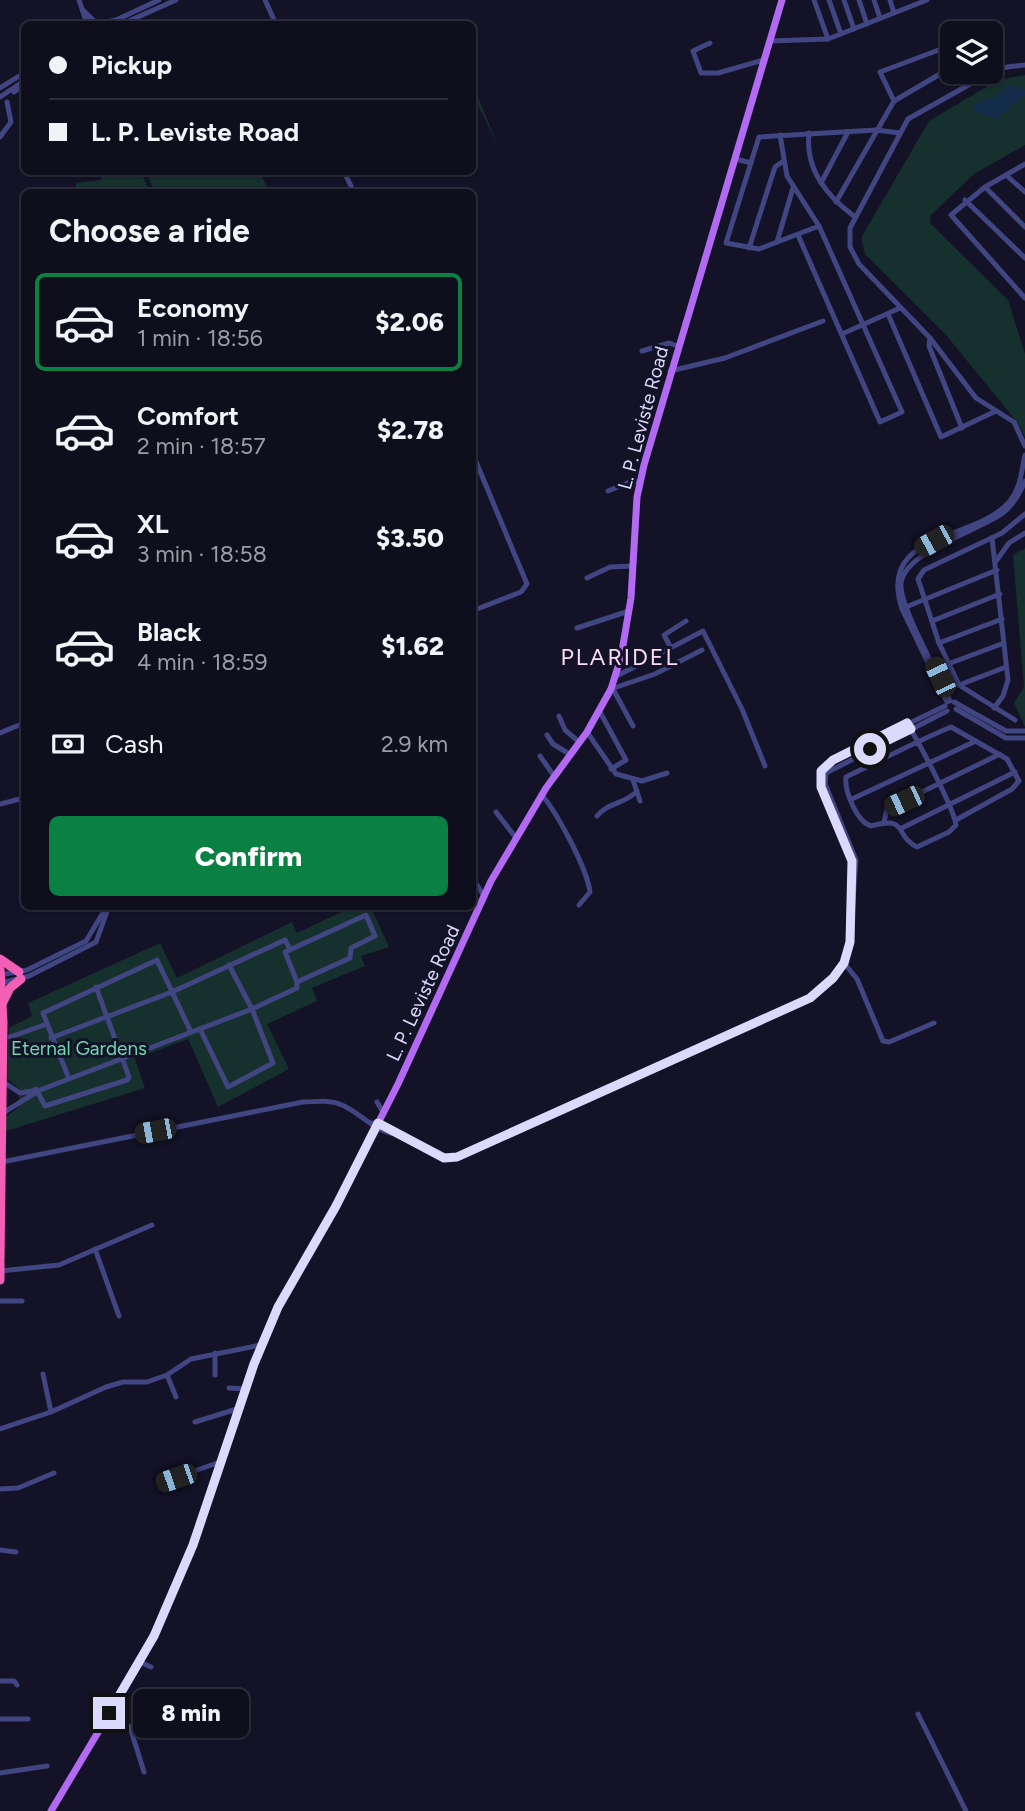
<!DOCTYPE html>
<html lang="en">
<head>
<meta charset="utf-8">
<style>
	:root { --surface:#0e0e1d; --page:#171726; --text:#f1f3f6; --muted:#9b9ca4; --line:#2e2e3b; --accent:#0b8043 }
	body { margin:0; font-family:Figtree,sans-serif; background:var(--page); color:var(--text); height:100vh; display:flex; flex-direction:column; font-size:26px; white-space:nowrap }
	* { box-sizing:border-box; margin:0 }
	p { font-size:23px; color:var(--muted) }
	.icon { flex:none; width:38px; height:38px; fill:none; stroke:currentColor; stroke-width:2; stroke-linecap:round; stroke-linejoin:round }
	.map { position:relative; flex:1; overflow:hidden }
	.details { position:absolute; left:21px; top:189px; width:455px; height:721px; display:flex; flex-direction:column; background:var(--surface); border-radius:10px; box-shadow:0 2px 5px #0004,0 0 0 2px var(--line) }
	.details>* { flex:none }
	.guide { position:absolute; left:21px; top:21px; width:455px; height:154px; border-radius:10px; box-shadow:0 2px 5px #0004,0 0 0 2px var(--line); display:grid; align-content:center; height:154px; padding:0 28px; background:var(--surface) }
	.controls { position:absolute; left:940px; top:21px; display:grid; gap:14px }
	.controls a { display:grid; place-items:center; width:63px; height:63px; border-radius:10px; background:var(--surface); box-shadow:0 2px 5px #0004,0 0 0 2px var(--line); font-size:35px }
	.end { position:absolute; width:32px; height:32px; margin:-16px; border:9px solid #dbdafc; background:#111; box-shadow:0 0 0 4px #111 }
	.from { border-radius:50% }
	.bubble { position:absolute; height:49px; border-radius:10px; background:var(--surface); box-shadow:0 2px 5px #0004,0 0 0 2px var(--line); font-size:23px; font-weight:800; line-height:49px; text-align:center }
	.car { position:absolute; width:21px; height:42px; margin:-21px -10px; border-radius:9px; box-shadow:0 0 5px 2px #0007; background:linear-gradient(#222 24%,#8ab4d8 0 40%,#222 0 76%,#8ab4d8 0 86%,#222 0) }
	.guide b { display:flex; align-items:center; gap:24px; height:66px; font-size:26px }
	.guide b+b { border-top:2px solid var(--line) }
	.guide i { width:18px; height:18px; background:var(--text) }
	ul { padding:0; list-style:none }
	li { display:flex; align-items:center; gap:21px; height:98px; margin:0 14px 10px; padding:0 14px; border:4px solid transparent; border-radius:10px }
	li div { flex:1 }
	li b { display:block; font-size:26px }
	li em { font-style:normal; font-weight:800 }
	li.current { border-color:var(--accent) }
	li>.icon { width:63px; height:63px; stroke-width:1.5 }
	h2 { padding:0 28px; font-size:32px; line-height:84px }
	.pay { display:flex; align-items:center; gap:18px; height:77px; padding:0 28px; font-size:26px }
	.pay p { margin-inline-start:auto }
	.primary-button { display:flex; gap:14px; margin-top:auto; padding:14px 28px }
	.primary-button a { flex:1; height:80px; border-radius:10px; background:var(--accent); color:#fff; font-size:28px; font-weight:800; line-height:80px; text-align:center }
	.map>svg:first-child { display:block }
</style>
</head>
<body>
<div class="map">
<svg width="1025" height="1811" viewBox="0 0 1025 1811">
	<rect width="100%" height="100%" fill="#131227"/>
	<g fill="#15302d">
		<path d="M1025 75V145L974 174 930 216V223L1008 300 1025 354V437L1017 422 946 335 865 254 861 238 929 121 998 80Z"/>
		<path d="M473 85 498 146 477 103Z"/>
		<path d="M122 172H141L150 192H76V183L101 180 102 176Z"/>
		<path d="M160 172H260L269 192H155L148 177Z"/>
		<path d="M1025 548V727L1014 703 1024 687 1013 555Z"/>
		<path d="M352 907 357 909 371 907 389 947 361 956 365 966 312 988 317 1001 267 1024 289 1069 218 1107 188 1039 135 1059 145 1088 6 1131V1117L19 1107V1089L7 1078 9 1028 32 1016 28 1003 160 943 177 978 292 922 297 933Z"/>
	</g>
	<path fill="#132d4a" d="M1009 84 1025 90V95L996 119 972 110 977 103 996 96Z"/>
	<g fill="none" stroke-linecap="round" stroke-linejoin="round">
		<g stroke="#414582" stroke-width="5">
			<path d="M79 0 87 24"/>
			<path d="M265 0 276 24"/>
			<path d="M814 0 828 39"/>
			<path d="M829 0 841 34"/>
			<path d="M844 0 854 29"/>
			<path d="M859 0 867 24"/>
			<path d="M874 0 880 18"/>
			<path d="M890 0 894 13"/>
			<path d="M84 11 96 23"/>
			<path d="M98 24 116 20 159 0"/>
			<path d="M122 24 176 0"/>
			<path d="M770 41 828 39 927 0"/>
			<path d="M710 43 693 51 701 73H718L764 60"/>
			<path d="M1025 65 1007 67 988 74 908 119 850 228V247L859 264 930 338 976 398 1014 422 1025 446"/>
			<path d="M0 88 24 73"/>
			<path d="M14 92 24 85"/>
			<path d="M0 97 24 81"/>
			<path d="M894 101 880 72 952 45"/>
			<path d="M809 133C805 170 827 196 855 217"/>
			<path d="M780 135 787 176 819 226 902 412 880 422 798 235"/>
			<path d="M0 137 11 122 7 102"/>
			<path d="M736 159 751 163"/>
			<path d="M1025 164 985 187 951 215 1025 298"/>
			<path d="M344 172 354 192"/>
			<path d="M96 173V172"/>
			<path d="M1006 175 1025 192"/>
			<path d="M821 183 848 132"/>
			<path d="M985 187 1025 227"/>
			<path d="M965 200 1025 258"/>
			<path d="M836 202 894 101 952 67"/>
			<path d="M819 226 759 249 726 243 759 137 876 130 900 133"/>
			<path d="M777 242 793 188"/>
			<path d="M749 248 775 167 782 162"/>
			<path d="M888 314 941 437 996 411"/>
			<path d="M842 334 900 308"/>
			<path d="M930 338 929 346 962 428"/>
			<path d="M642 351 669 343 678 346"/>
			<path d="M670 371 725 358 823 321"/>
			<path d="M472 452 527 584 521 592 472 611"/>
			<path d="M608 491 632 481 641 482"/>
			<path d="M992 538 1008 680 1003 696 994 708"/>
			<path d="M996 561 1009 543 1025 533"/>
			<path d="M24 578 22 581 24 590"/>
			<path d="M587 578 610 567 633 566"/>
			<path d="M906 607 997 570"/>
			<path d="M932 621 1000 594"/>
			<path d="M577 628 629 611"/>
			<path d="M939 643 1002 619"/>
			<path d="M671 648 664 635 686 621"/>
			<path d="M948 664 1004 643"/>
			<path d="M615 677 703 631 742 709 765 766"/>
			<path d="M959 685 1006 667"/>
			<path d="M611 689 655 674 702 650"/>
			<path d="M613 689 633 726"/>
			<path d="M950 701C938 674 904 614 901 588 897 553 980 531 1004 512 1014 504 1020 493 1025 481"/>
			<path d="M947 702 902 609C876 530 975 543 1010 501 1021 487 1021 472 1025 455"/>
			<path d="M954 702 1006 731H1025"/>
			<path d="M956 709 1006 738H1025"/>
			<path d="M600 712 626 760 611 769"/>
			<path d="M559 716 565 730 579 742"/>
			<path d="M1015 720 959 685 939 643 918 579 924 570 1002 533 1025 514"/>
			<path d="M907 723C918 741 954 808 956 825L949 832 917 847C894 836 909 815 871 826 857 822 844 791 846 777 881 760 915 742 951 727L1007 759 1019 781 1012 789 956 820"/>
			<path d="M587 732 616 774 642 781 667 773"/>
			<path d="M0 733 24 723"/>
			<path d="M547 735 553 744 571 755"/>
			<path d="M540 756 554 776"/>
			<path d="M633 780 640 801"/>
			<path d="M542 795C557 813 587 868 590 892L579 905"/>
			<path d="M852 799 976 741"/>
			<path d="M0 804 24 798"/>
			<path d="M496 812 516 838"/>
			<path d="M597 816C608 802 626 804 637 791"/>
			<path d="M884 822 887 809 1000 754"/>
			<path d="M902 828 1015 772"/>
			<path d="M852 865 851 854 821 787V771L833 760 945 706"/>
			<path d="M472 877 484 896"/>
			<path d="M844 963 857 979 883 1041 889 1042 934 1023"/>
			<path d="M0 975 27 970 86 941 107 906"/>
			<path d="M1 983 29 976 96 942 109 906"/>
			<path d="M200 1029 228 1087 273 1063 252 1009 229 965"/>
			<path d="M10 1037 47 1024"/>
			<path d="M51 1038 172 992 285 940 290 949"/>
			<path d="M69 1079 43 1013 157 960 191 1032"/>
			<path d="M2 1081 20 1093 37 1090"/>
			<path d="M36 1089 45 1106 127 1080 129 1077 96 987"/>
			<path d="M377 1102 383 1112"/>
			<path d="M1 1114 40 1090 252 1009 297 988V982L350 958 351 948 375 936 366 915 285 952 297 982"/>
			<path d="M371 1123C400 1123 424 1162 457 1157L809 998 833 978 844 963 850 942 856 860 825 784 826 773 947 711"/>
			<path d="M2 1162 303 1102C316 1102 330 1099 342 1105 361 1113 375 1133 397 1134"/>
			<path d="M95 1249 119 1316"/>
			<path d="M0 1271 59 1265 152 1225"/>
			<path d="M0 1301H22"/>
			<path d="M167 1375 191 1359 261 1345"/>
			<path d="M215 1375V1353"/>
			<path d="M229 1388 246 1389"/>
			<path d="M51 1412 106 1387 123 1382H147L167 1375 176 1397"/>
			<path d="M195 1422 240 1408"/>
			<path d="M0 1429 51 1412 43 1374"/>
			<path d="M160 1483 223 1461"/>
			<path d="M0 1489 18 1488 54 1473"/>
			<path d="M0 1550 16 1552"/>
			<path d="M140 1662 151 1667"/>
			<path d="M0 1681H14L17 1685"/>
			<path d="M109 1713 130 1727 144 1772"/>
			<path d="M918 1714 966 1811"/>
			<path d="M0 1719H28"/>
			<path d="M0 1773 47 1766"/>
		</g>
		<path stroke="#b26af3" stroke-width="7" d="M51 1811 140 1662 163 1616 193 1545 261 1345 278 1307 336 1206 398 1084 491 881 546 788 587 732 611 689 621 657 631 598 637 497 644 465 782 0"/>
		<g stroke="#f25fb4" stroke-width="9">
			<path d="M0 959 19 972"/>
			<path d="M0 969 3 1022 0 1260"/>
			<path d="M3 1002 10 988 21 979"/>
			<path d="M0 1263V1280"/>
		</g>
	</g>
	<g fill="none" stroke-linecap="round" stroke-linejoin="round">
		<path stroke="#dbdafc" stroke-width="9" d="M109 1713 154 1636 193 1545 254 1364 278 1307 336 1206 378 1123 444 1158 457 1157 810 998 833 978 844 963 850 942 852 861 821 787V771L833 760 907 723 911 729 870 749"/>
	</g>
	<g text-anchor="middle" dominant-baseline="central" stroke-width="6" stroke-linejoin="round" paint-order="stroke">
		<g font-size="19" fill="#dbdafc" stroke="#131227">
			<text transform="translate(643 418) rotate(-75)">L. P. Leviste Road</text>
			<text transform="translate(423 993) rotate(-65)">L. P. Leviste Road</text>
		</g>
		<g font-size="19" fill="#6bd7b1" stroke="#131227">
			<text x="79" y="1048">Eternal Gardens</text>
		</g>
		<g font-size="23" letter-spacing="2" fill="#fcdcf4" stroke="#131227">
			<text x="620" y="657">PLARIDEL</text>
		</g>
	</g>
</svg>
<div class="controls">
<a><svg class="icon" aria-label="layers" viewBox="0 0 24 24"><path d="M12 4l9 5-9 5-9-5zM3 14l9 5 9-5"/></svg></a>
</div>
<i class="end from" style="left:870px;top:749px"></i>
<i class="end" style="left:109px;top:1713px"></i>
<div class="bubble" style="left:133px;top:1689px;width:116px">8 min</div>
<i class="car" style="left:934px;top:541px;rotate:241deg"></i>
<i class="car" style="left:940px;top:677px;rotate:335deg"></i>
<i class="car" style="left:904px;top:801px;rotate:245deg"></i>
<i class="car" style="left:155px;top:1131px;rotate:259deg"></i>
<i class="car" style="left:176px;top:1478px;rotate:251deg"></i>
<div class="guide">
<b><i class="from"></i>Pickup</b>
<b><i></i>L. P. Leviste Road</b>
</div>
<section class="details">
<h2>Choose a ride</h2>
<ul>
<li class="current"><svg class="icon" aria-label="car" viewBox="0 0 24 24"><path d="M5 17H2v-5l4-1 3-4h7l3 4 3 1v5h-3M9 17h6M6 11h13"/><circle cx="7" cy="17" r="2"/><circle cx="17" cy="17" r="2"/></svg><div><b>Economy</b><p>1 min · 18:56</p></div><em>$2.06</em></li>
<li><svg class="icon" aria-label="car" viewBox="0 0 24 24"><path d="M5 17H2v-5l4-1 3-4h7l3 4 3 1v5h-3M9 17h6M6 11h13"/><circle cx="7" cy="17" r="2"/><circle cx="17" cy="17" r="2"/></svg><div><b>Comfort</b><p>2 min · 18:57</p></div><em>$2.78</em></li>
<li><svg class="icon" aria-label="car" viewBox="0 0 24 24"><path d="M5 17H2v-5l4-1 3-4h7l3 4 3 1v5h-3M9 17h6M6 11h13"/><circle cx="7" cy="17" r="2"/><circle cx="17" cy="17" r="2"/></svg><div><b>XL</b><p>3 min · 18:58</p></div><em>$3.50</em></li>
<li><svg class="icon" aria-label="car" viewBox="0 0 24 24"><path d="M5 17H2v-5l4-1 3-4h7l3 4 3 1v5h-3M9 17h6M6 11h13"/><circle cx="7" cy="17" r="2"/><circle cx="17" cy="17" r="2"/></svg><div><b>Black</b><p>4 min · 18:59</p></div><em>$1.62</em></li>
</ul>
<div class="pay"><svg class="icon" aria-label="cash" viewBox="0 0 24 24"><path d="M3 7h18v10H3z"/><circle cx="12" cy="12" r="2"/></svg>Cash<p>2.9 km</p></div>
<div class="primary-button"><a>Confirm</a></div>
</section>
</div>
</body>
</html>
